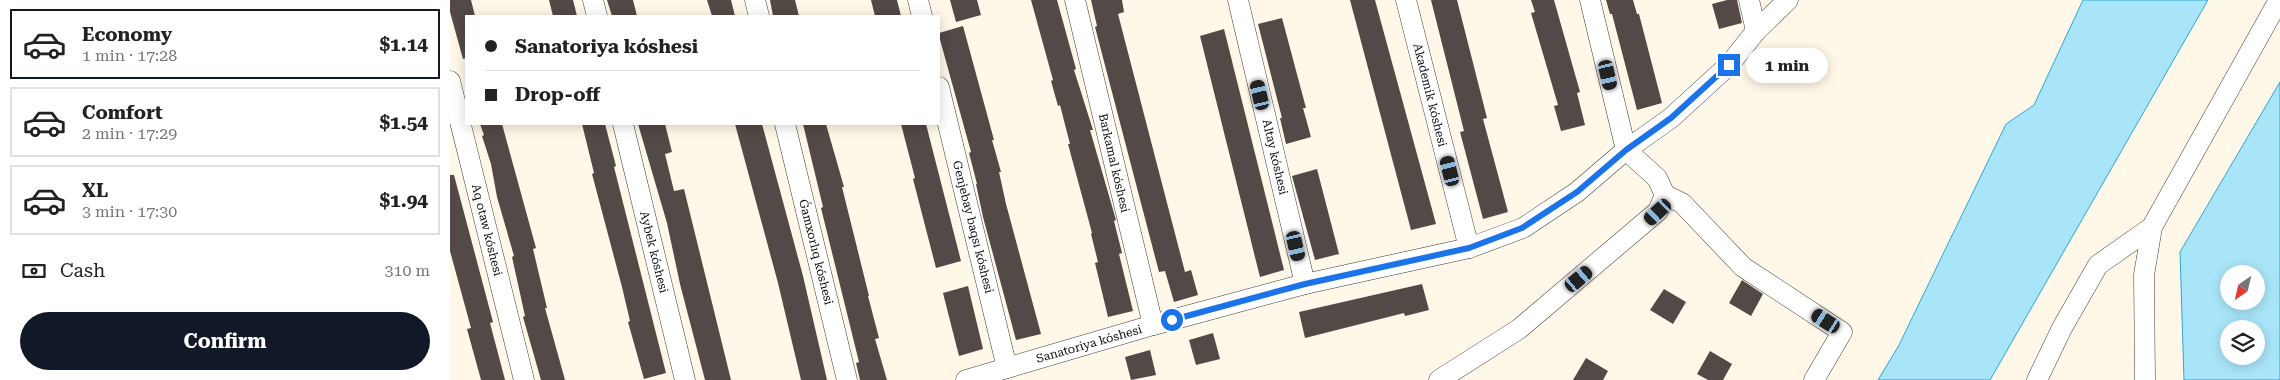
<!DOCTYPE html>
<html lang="en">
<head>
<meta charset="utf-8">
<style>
	:root { --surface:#fff; --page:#f2f2f2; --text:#222; --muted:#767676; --line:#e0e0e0; --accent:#111827 }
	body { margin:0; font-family:"Roboto Serif",serif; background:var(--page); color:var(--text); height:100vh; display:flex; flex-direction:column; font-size:19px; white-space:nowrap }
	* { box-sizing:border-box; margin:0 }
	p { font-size:16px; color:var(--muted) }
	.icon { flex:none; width:28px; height:28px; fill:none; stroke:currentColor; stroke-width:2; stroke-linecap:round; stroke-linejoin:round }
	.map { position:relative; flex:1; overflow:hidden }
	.drawer { display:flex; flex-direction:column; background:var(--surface); width:450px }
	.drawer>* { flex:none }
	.banner { position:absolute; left:15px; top:15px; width:475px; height:110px; border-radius:0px; box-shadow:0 2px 12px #0003; display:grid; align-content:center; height:110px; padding:0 20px; background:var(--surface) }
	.needle { width:32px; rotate:214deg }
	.buttons { position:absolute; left:1770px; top:265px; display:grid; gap:10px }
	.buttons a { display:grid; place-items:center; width:45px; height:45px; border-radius:50%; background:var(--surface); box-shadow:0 2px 12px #0003; font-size:25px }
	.end { position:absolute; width:22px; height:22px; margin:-11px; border:6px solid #1a73e8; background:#fff; box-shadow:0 0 0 2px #fff }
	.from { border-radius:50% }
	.bubble { position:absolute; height:35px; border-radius:18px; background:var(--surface); box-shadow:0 2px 12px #0003; font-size:16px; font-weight:700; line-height:35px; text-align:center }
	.car { position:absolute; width:15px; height:30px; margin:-15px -8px; border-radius:6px; box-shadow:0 0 4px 1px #0007; background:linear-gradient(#222 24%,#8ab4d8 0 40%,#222 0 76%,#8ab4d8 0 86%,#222 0) }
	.banner b { display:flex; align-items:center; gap:18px; height:48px; font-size:19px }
	.banner b+b { border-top:1px solid var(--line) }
	.banner i { width:12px; height:12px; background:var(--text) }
	ul { padding:9px 0 0; list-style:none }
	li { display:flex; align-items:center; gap:15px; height:70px; margin:0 10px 8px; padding:0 10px; border:2px solid var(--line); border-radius:0px }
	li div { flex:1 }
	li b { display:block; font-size:19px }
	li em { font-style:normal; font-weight:700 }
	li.current { border-color:var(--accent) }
	li>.icon { width:45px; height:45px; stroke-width:1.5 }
	.pay { display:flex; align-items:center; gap:12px; height:55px; padding:0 20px; font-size:19px }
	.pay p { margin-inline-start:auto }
	.button { display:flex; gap:10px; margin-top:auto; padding:10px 20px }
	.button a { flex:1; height:58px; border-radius:30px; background:var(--accent); color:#fff; font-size:20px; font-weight:700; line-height:58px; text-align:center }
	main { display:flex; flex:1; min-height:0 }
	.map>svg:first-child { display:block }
</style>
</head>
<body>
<main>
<section class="drawer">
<ul>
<li class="current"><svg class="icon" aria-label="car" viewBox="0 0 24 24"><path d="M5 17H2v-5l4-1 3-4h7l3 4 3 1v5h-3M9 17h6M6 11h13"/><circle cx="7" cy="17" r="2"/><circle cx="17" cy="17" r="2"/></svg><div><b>Economy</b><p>1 min · 17:28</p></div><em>$1.14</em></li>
<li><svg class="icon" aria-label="car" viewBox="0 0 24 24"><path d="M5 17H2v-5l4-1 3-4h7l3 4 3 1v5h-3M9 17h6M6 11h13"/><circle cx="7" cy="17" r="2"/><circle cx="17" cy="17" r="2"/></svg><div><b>Comfort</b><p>2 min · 17:29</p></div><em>$1.54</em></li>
<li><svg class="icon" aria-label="car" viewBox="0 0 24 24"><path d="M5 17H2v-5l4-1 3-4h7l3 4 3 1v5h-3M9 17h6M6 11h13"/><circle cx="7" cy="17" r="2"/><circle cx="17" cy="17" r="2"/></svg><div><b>XL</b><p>3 min · 17:30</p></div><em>$1.94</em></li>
</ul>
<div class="pay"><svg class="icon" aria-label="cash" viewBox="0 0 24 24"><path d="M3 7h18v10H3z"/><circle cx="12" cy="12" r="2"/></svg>Cash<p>310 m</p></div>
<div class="button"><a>Confirm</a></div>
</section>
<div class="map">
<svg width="1830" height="380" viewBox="0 0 1830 380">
	<rect width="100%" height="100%" fill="#fff7e7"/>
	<g fill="#a9e5f9" stroke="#2da6d3" fill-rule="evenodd">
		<path d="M1633 0H1758L1540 380H1428L1449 345 1556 124 1584 105Z"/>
		<path d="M1830 82V380H1734L1730 252ZM1779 274H1806V301H1779ZM1779 329H1806V356H1779Z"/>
	</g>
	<g fill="#534946">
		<path d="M0 0H21L25 16H16V58L13 59 0 12Z"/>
		<path d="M99 0H123L127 16H103Z"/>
		<path d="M157 0H183L187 16H162Z"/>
		<path d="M257 0H281L285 16H262Z"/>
		<path d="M320 0H345L349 16H323Z"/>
		<path d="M421 0H447L451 16H425Z"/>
		<path d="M500 0H527L531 15 506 22Z"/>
		<path d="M581 0H607L626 69 624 70 643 130H640L666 220 664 221 672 253 669 254 683 311 658 317 645 263 648 262 641 234 642 233 618 144H620L610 105 608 106 601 81 603 80Z"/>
		<path d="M641 0H672L674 12 668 14 710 176 735 272 741 270 748 295 724 302 715 271 709 272 645 27 647 26Z"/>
		<path d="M900 0H925L986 224 961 230Z"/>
		<path d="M981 0H1007L1037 118 1033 119 1058 212 1033 219 1010 132 1014 131Z"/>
		<path d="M1081 0H1104L1130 92 1127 93 1135 125 1111 131 1104 106 1108 105 1081 13 1085 12Z"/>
		<path d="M1156 0H1183L1187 14H1189L1212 103 1187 110 1162 14H1160Z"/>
		<path d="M1277 0H1287L1292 23 1269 29 1262 4Z"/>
		<path d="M832 18 856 108H853L861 137 836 144 830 118H832L808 24Z"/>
		<path d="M513 26 544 140H542L551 172H549L556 204 591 334 566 340 533 217 526 184H527L519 153 521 152 489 36V33Z"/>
		<path d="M774 29 834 270 810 277 750 36Z"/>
		<path d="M30 124H52L86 248 83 249 97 308H95L115 380H91L73 317 75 316 62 257 64 256 47 197 41 164 32 136 34 135Z"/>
		<path d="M132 124H155L166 166 164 167 216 373 194 379 178 322 180 321 172 287 142 174 144 173Z"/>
		<path d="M188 124H215L222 152 215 154 224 191 234 189 281 380H255L230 284 217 223Z"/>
		<path d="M285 124H312L353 276 377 380H351L328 283Z"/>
		<path d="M353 124H376L394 187H392L419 296H418L429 338 425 339 437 380H410L406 363 409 362 371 208 373 207Z"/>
		<path d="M451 124H476L511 261 486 268 463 179 465 178Z"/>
		<path d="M867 169 889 254 865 260 842 176Z"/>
		<path d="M0 175H4L43 322 40 323 55 380H31L17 329 21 328 0 251Z"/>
		<path d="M1292 280 1313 294 1301 316 1279 303Z"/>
		<path d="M972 284 979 310 955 316 954 313 855 338 849 312Z"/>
		<path d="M518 286 533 349 509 356 493 293Z"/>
		<path d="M1214 289 1236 302 1223 324 1200 310Z"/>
		<path d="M763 333 770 359 746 365 739 340Z"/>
		<path d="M700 350 706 375 681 380 675 357Z"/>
		<path d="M1260 351 1282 364 1273 380H1258L1247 374Z"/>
		<path d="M1136 358 1158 371 1153 380H1123Z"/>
	</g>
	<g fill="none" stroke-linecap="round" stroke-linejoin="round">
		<g stroke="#3d3d3d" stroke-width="21">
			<g id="minor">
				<path d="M143 0 147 16"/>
				<path d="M305 0 309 16"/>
				<path d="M468 0 472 16"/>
				<path d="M625 0 703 325"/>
				<path d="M788 0 855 284"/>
				<path d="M956 0 1019 248"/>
				<path d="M1140 0 1176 150"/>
				<path d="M1299 0 1306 31"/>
				<path d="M0 81 74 380"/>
				<path d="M489 87 557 368"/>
				<path d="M173 124 235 380"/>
				<path d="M335 124 397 380"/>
				<path d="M1215 195 1232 203 1293 267 1392 332 1364 380"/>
				<path d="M516 380 703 325 855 284 1019 248 1073 228 1127 192 1176 150 1221 118 1279 65 1306 31 1338 0"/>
				<path d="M989 380 1069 329 1208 211 1215 195 1207 178 1176 150"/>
				<path d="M1587 380 1612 328 1648 265 1702 227"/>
				<path d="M1695 380 1694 275 1702 227 1829 0"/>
			</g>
		</g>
		<use href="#minor" stroke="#fff" stroke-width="20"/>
	</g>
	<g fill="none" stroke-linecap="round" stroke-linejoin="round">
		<path stroke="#1a73e8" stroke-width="6" d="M722 320 855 284 1019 248 1072 228 1127 192 1176 150 1221 118 1279 65"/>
	</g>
	<g text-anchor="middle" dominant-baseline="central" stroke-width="5" stroke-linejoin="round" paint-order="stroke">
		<g font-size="12" fill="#0a0a0a" stroke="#fff">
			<text transform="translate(980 95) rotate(76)">Akademik kóshesi</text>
			<text transform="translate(825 157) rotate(77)">Altay kóshesi</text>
			<text transform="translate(664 163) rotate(77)">Barkamal kóshesi</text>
			<text transform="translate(523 227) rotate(76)">Genjebay baqsı kóshesi</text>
			<text transform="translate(37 230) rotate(76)">Aq otaw kóshesi</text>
			<text transform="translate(204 252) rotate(76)">Aybek kóshesi</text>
			<text transform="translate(366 252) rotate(76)">Ǵamxorlıq kóshesi</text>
			<text transform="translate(639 344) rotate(-16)">Sanatoriya kóshesi</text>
		</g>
	</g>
</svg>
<div class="buttons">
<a><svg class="needle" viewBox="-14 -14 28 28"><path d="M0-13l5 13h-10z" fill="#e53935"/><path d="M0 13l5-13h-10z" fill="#767676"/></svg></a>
<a><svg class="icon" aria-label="layers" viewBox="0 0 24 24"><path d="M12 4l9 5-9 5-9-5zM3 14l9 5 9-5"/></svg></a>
</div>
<i class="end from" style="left:722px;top:320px"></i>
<i class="end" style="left:1279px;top:65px"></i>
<div class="bubble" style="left:1296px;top:48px;width:82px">1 min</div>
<i class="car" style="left:1158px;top:75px;rotate:167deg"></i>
<i class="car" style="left:810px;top:95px;rotate:347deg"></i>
<i class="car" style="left:1000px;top:171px;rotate:346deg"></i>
<i class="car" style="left:1208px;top:212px;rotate:227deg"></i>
<i class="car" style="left:846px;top:246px;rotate:167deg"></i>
<i class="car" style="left:1129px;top:279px;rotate:50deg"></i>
<i class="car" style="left:1376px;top:321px;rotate:303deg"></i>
<div class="banner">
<b><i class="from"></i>Sanatoriya kóshesi</b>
<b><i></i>Drop-off</b>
</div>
</div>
</main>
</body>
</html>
